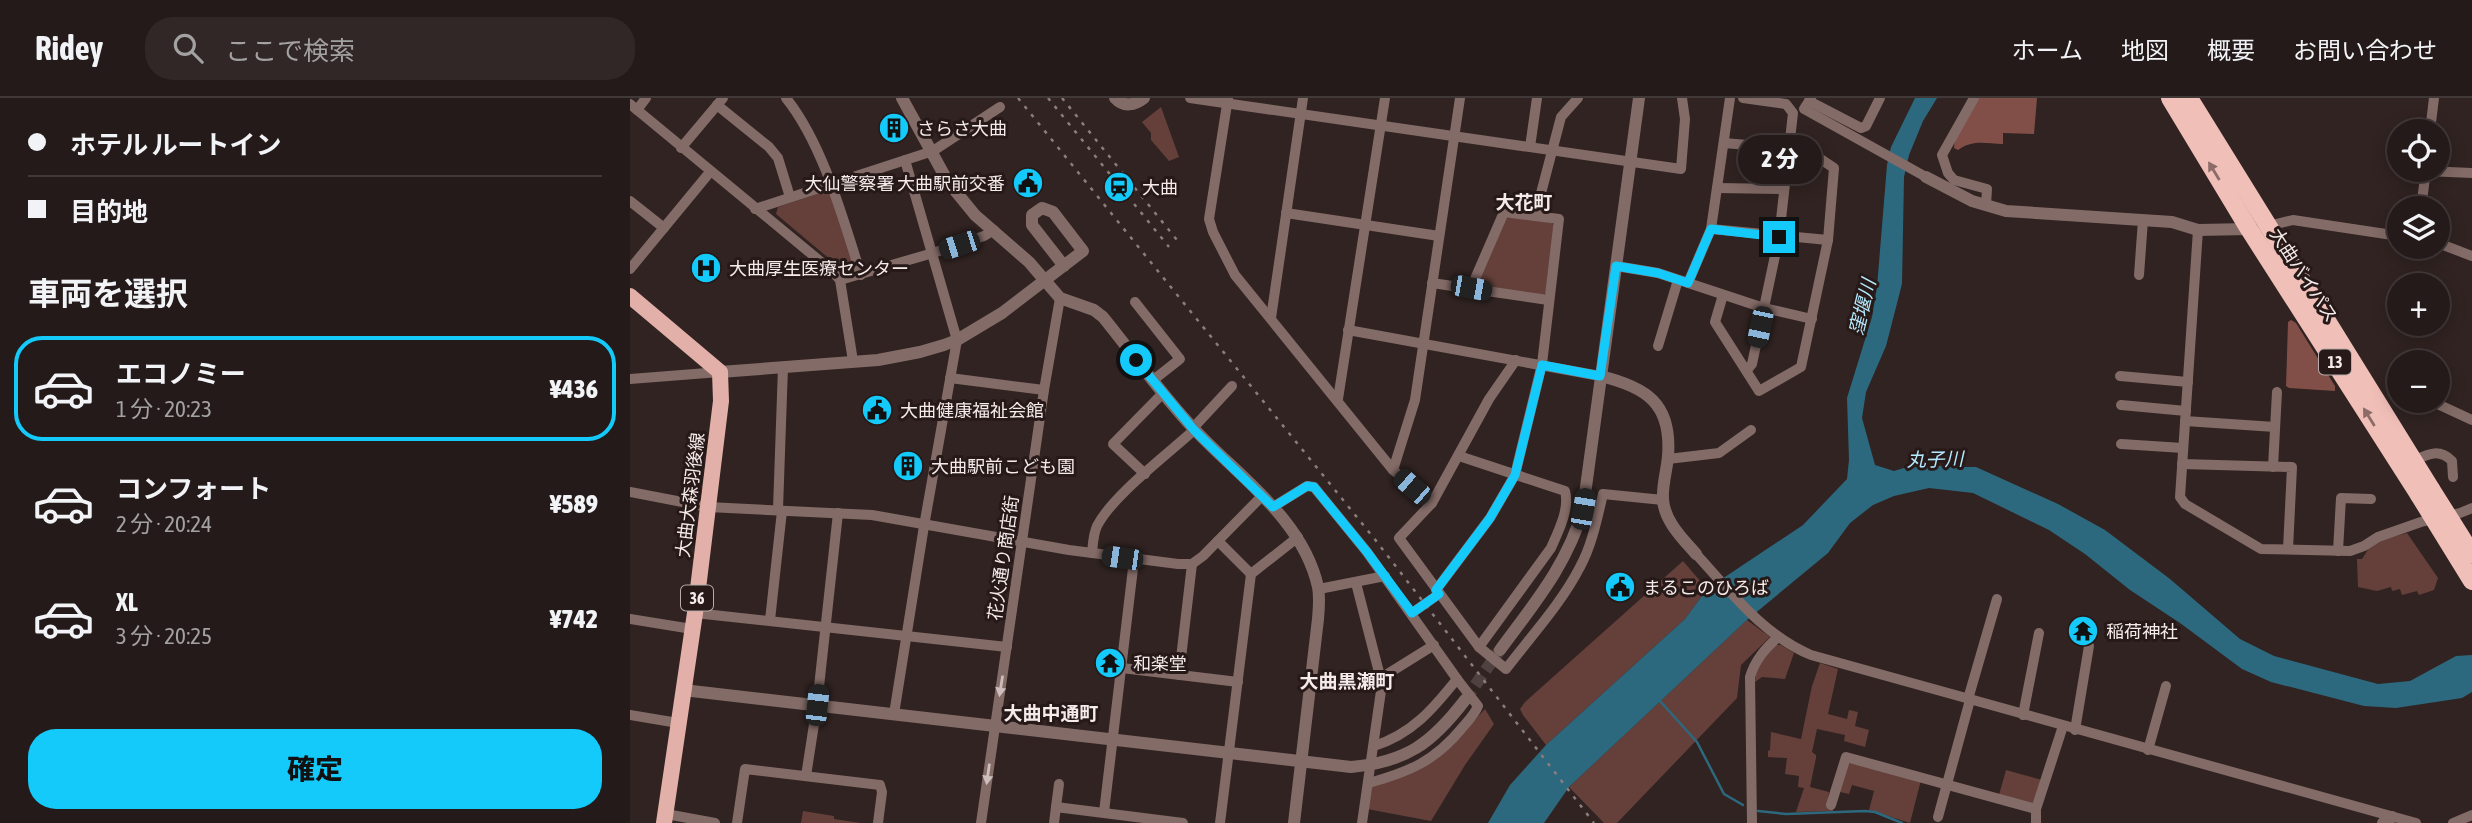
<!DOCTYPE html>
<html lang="ja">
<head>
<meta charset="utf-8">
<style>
	:root { --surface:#241a19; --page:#302726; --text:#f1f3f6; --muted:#a3a1a2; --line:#413838; --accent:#14cafb }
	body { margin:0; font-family:"Asap Condensed","Noto Sans JP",sans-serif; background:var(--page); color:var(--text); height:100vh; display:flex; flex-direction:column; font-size:26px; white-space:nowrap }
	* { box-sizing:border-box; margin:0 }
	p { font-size:23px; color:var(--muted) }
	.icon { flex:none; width:38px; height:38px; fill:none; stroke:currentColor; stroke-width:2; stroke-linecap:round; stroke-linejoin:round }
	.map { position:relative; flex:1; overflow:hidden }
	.side { display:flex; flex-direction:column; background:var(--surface); width:630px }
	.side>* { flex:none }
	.banner { display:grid; align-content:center; height:154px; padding:0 28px; background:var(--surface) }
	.tools { position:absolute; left:1757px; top:21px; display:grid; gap:14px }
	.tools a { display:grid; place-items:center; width:63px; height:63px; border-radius:50%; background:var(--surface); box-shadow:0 4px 18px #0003,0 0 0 2px var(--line); font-size:35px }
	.end { position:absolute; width:32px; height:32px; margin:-16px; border:9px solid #14cafb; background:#111; box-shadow:0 0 0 4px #111 }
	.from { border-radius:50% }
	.bubble { position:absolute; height:49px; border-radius:24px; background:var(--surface); box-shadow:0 4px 18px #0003,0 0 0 2px var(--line); font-size:23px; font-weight:800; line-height:49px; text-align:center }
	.car { position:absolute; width:21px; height:42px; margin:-21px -10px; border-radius:9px; box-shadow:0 0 5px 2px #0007; background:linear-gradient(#222 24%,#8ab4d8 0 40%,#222 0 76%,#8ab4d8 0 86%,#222 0) }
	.banner b { display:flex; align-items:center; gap:24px; height:66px; font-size:26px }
	.banner b+b { border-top:2px solid var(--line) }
	.banner i { width:18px; height:18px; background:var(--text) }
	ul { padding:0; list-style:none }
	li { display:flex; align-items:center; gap:21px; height:105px; margin:0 14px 10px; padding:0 14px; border:4px solid transparent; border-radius:28px }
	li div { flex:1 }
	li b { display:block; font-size:26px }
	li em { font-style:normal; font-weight:800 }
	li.current { border-color:var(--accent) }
	li>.icon { width:63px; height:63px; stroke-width:1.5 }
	h2 { padding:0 28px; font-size:32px; line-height:84px }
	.button { display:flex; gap:14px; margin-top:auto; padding:14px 28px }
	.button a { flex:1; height:80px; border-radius:28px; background:var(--accent); color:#111; font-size:28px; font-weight:800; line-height:80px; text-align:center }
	header { display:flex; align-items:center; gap:42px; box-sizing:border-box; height:98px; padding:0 35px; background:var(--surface); border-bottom:2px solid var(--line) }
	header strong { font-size:33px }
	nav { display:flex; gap:38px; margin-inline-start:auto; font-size:24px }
	.search { width:490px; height:63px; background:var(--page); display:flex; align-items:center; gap:18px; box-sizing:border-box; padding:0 24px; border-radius:28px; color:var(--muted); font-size:26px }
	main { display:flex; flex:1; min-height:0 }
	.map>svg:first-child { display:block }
</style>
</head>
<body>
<header>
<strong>Ridey</strong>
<div class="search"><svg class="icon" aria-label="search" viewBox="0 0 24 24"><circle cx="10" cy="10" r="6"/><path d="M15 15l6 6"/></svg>ここで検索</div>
<nav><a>ホーム</a><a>地図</a><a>概要</a><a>お問い合わせ</a></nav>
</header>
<main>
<section class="side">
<div class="banner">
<b><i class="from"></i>ホテル ルートイン</b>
<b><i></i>目的地</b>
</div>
<h2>車両を選択</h2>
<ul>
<li class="current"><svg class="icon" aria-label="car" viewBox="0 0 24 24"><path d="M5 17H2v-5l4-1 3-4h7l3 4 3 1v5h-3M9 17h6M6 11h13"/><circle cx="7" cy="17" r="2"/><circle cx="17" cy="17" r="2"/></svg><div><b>エコノミー</b><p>1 分 · 20:23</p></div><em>¥436</em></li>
<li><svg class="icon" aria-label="car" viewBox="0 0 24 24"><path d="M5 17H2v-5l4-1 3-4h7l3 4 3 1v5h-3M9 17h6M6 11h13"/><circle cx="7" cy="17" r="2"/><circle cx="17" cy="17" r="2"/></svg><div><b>コンフォート</b><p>2 分 · 20:24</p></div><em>¥589</em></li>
<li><svg class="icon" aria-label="car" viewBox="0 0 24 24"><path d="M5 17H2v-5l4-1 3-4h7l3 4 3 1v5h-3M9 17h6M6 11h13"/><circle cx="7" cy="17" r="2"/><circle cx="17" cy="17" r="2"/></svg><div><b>XL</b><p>3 分 · 20:25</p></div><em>¥742</em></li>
</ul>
<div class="button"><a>確定</a></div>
</section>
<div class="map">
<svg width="1842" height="725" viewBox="0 0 1842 725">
	<rect width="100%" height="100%" fill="#302321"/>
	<g fill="#65403a">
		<path d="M531 9 549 59 539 63 521 42V35L512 24Z"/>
		<path d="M199 92 225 170 214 173 146 116 148 109Z"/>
		<path d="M879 118 922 125 925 129 916 195 913 198 850 188 847 184 874 121Z"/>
		<path d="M1777 435 1808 480 1804 492 1789 497 1787 493 1772 497 1770 491 1762 493 1761 489 1747 493 1728 489 1727 461H1732L1743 444Z"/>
		<path d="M1053 463 1077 491 1055 521 916 647 893 617 890 611 895 604Z"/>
		<path d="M1117 522 1140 539 1111 567 1107 600 987 725H974L939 689Z"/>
		<path d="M1146 547H1151L1164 555 1155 581 1132 579 1125 584 1126 570Z"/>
		<path d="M1190 565 1208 571 1198 616 1217 621 1219 612 1228 614 1225 628 1239 632 1235 649 1214 643 1215 637 1187 631 1182 654 1186 657V660L1180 689 1199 694 1197 708 1203 710V713L1166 714 1174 690 1168 689 1169 678 1155 676 1157 660 1138 659V653L1140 652 1141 634 1171 641 1182 588Z"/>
		<path d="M855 611 864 626 835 667 801 723 737 711 742 689C800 671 814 656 855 611Z"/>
		<path d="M1220 665 1291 682 1280 725 1239 712 1244 693 1222 687 1219 696 1210 694 1217 668Z"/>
		<path d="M1376 672 1412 682 1403 707 1369 697Z"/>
		<path d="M173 713 204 718V721L231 725H171Z"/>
	</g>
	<g fill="#824f48">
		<path d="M1347 0H1407L1404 36 1373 35V46C1356 46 1344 41 1328 52L1324 50 1325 38Z"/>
		<path d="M1661 222 1666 225 1705 288V293L1659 290 1656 288 1658 224Z"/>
	</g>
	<path fill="#2d697e" d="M1285 0H1307L1293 23 1279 57 1274 79 1272 186 1256 248 1236 294 1232 320 1245 367 1264 373 1290 365 1318 369H1346L1428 406 1475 432 1540 481 1610 541 1644 558 1748 586 1780 583 1826 558 1842 557V594L1832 600 1766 610 1734 608 1641 584 1612 571 1550 525 1500 492 1455 456 1419 432 1343 395 1299 390 1264 398 1243 407 1220 425 1198 455 1117 522 939 689 914 725H858L880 687 916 647 1055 521 1077 491 1173 427 1217 381 1219 362 1217 300 1242 219 1247 189 1257 67 1261 49Z"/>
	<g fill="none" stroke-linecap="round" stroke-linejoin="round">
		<g stroke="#2d697e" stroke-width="2.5">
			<path d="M1030 603 1067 644 1094 696 1113 707"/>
			<path d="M1128 713 1156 716 1235 713 1245 714 1272 725"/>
		</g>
		<path stroke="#4e413f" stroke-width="12" stroke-dasharray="12 6" stroke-linecap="butt" d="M835 602 869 553"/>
		<g stroke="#836b67" stroke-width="10">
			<path d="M156 0C193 46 213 121 231 177"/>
			<path d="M560 0 1051 71 1055 21 1052 0"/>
			<path d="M598 0 579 121 583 134 605 177 763 372 802 405"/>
			<path d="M1113 0 1156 6 1163 15 1149 139 1122 266 1117 272"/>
			<path d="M1181 0 1174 11 1296 79"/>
			<path d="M1344 0 1312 57 1318 75 1324 82 1357 91 1356 107"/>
			<path d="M1179 3 1231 30 1236 28 1250 0"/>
			<path d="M0 6 202 173 210 182 223 263"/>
			<path d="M87 7 139 49 148 60 160 99"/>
			<path d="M7 12 16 0"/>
			<path d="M1800 33 1804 0"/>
			<path d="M900 49 907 0"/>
			<path d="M51 50 93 0"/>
			<path d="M1796 73 1842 75"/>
			<path d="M1087 90 1154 91"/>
			<path d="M0 103 34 130"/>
			<path d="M1791 110 1796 72"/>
			<path d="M125 111 303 53 370 9"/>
			<path d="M656 115 809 138"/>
			<path d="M1634 129 1663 122 1769 138"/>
			<path d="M1081 131 1198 142"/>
			<path d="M1568 132 1550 399 1555 406 1631 451 1720 453 1734 448 1748 439 1791 424 1830 415 1842 410"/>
			<path d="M1808 145 1842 158"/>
			<path d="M986 168 1028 175 1134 210 1182 221"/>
			<path d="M0 171 80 74"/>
			<path d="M1509 177 1513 122"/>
			<path d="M210 182 303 155 354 138 364 132"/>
			<path d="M802 185 918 202"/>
			<path d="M1058 185 1081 131 1100 0"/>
			<path d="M841 190 874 114 905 118 931 19 948 0"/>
			<path d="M1093 197 1085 224 1129 293 1171 269 1198 142 1204 70 1177 52 1094 45"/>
			<path d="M505 204 550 261 522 283"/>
			<path d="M641 220 673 0"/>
			<path d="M718 232 970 278"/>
			<path d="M1028 248 1048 182"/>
			<path d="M1490 278 1558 284"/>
			<path d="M320 280 414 292"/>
			<path d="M0 281 90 274"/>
			<path d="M708 301 755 0"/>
			<path d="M1801 303 1842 322"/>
			<path d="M1491 307 1556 313"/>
			<path d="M1555 323 1645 329"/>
			<path d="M563 330 602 288"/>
			<path d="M1491 346 1553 350"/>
			<path d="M829 358 935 393C940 411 928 434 921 450L849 549 876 571C901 538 931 506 950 469 962 447 967 421 973 396L1033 402"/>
			<path d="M1038 361 1089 355 1121 332"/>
			<path d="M1783 363C1798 356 1809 350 1822 363L1823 379"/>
			<path d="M1552 366 1662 369 1658 451"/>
			<path d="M1643 369 1647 294"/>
			<path d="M763 372 785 302 830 0"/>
			<path d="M515 376 483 346 533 295"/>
			<path d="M0 394 78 409 242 417 439 452 548 466H562L573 458 632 398"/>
			<path d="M643 409 677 388 684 389 737 454 827 581"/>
			<path d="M148 411 153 269"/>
			<path d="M588 443 621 476"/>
			<path d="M1708 453 1711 400 1741 401"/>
			<path d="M462 455C463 446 463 437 467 428 483 397 537 357 564 332"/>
			<path d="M1066 456C1101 494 1133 537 1181 557L1786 725"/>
			<path d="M726 485 752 586 732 725"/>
			<path d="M689 491 755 478"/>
			<path d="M806 492 860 420 885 377 912 266 929 121 905 118"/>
			<path d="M65 515 377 549"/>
			<path d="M782 515 809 496"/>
			<path d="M0 521 62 531"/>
			<path d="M140 522 152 413"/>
			<path d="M849 549 769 440 802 405 859 301 886 262"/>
			<path d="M492 570 608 584"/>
			<path d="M549 577 562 466"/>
			<path d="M751 580 804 547"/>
			<path d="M1338 601 1367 501"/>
			<path d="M264 616 294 428 327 242 275 62"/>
			<path d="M0 617 48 625"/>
			<path d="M1393 617 1409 535"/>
			<path d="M1445 632 1459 548"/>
			<path d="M1518 652 1536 588"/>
			<path d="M176 678 187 607 208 415"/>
			<path d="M739 685C779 674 805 663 832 630 838 623 845 616 848 608L827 581C803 611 782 636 744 648"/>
			<path d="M1201 707 1216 659 1406 711"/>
			<path d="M426 709 429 686"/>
			<path d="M474 714 504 462"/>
			<path d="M36 716 85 725"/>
			<path d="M1308 719 1340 602"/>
			<path d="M107 725 115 671 250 687 252 694 248 725"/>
			<path d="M351 725 414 292 430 200"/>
			<path d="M424 725 426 709 553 725"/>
			<path d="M590 725 621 476 668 439"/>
			<path d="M1122 725 1120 579C1125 562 1135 551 1148 539"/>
			<path d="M1406 725V711L1433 628"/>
			<path d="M1823 725 1842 717"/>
		</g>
		<g stroke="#836b67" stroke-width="12">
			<path d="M272 0 318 84 345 117 399 164 430 200 464 212 473 219C503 256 531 296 564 331 609 379 673 421 688 489 690 499 689 510 688 521L664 725"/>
			<path d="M485 0C494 10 505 7 514 0"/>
			<path d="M1296 79 1342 103 1376 113 1542 124 1568 132 1619 131"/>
			<path d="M90 274 248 262 290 254 314 247 327 242 372 215 453 153 423 114 412 110 402 117V127L434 168"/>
			<path d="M970 278C1017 289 1042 306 1038 358 1037 372 1032 387 1033 401 1034 423 1053 441 1066 456"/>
			<path d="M870 552C903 507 938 466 953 411L1009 0"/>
			<path d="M53 592 721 669C777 664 802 645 835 602"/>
			<path d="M1753 725 1762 719"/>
		</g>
		<path stroke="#e2b0a8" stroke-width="16" d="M0 198 90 274 91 303 65 515 34 725"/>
		<g stroke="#f0bfb8" stroke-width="18">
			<path d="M1540 0 1619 131 1789 397"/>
			<path d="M1559 0 1801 391"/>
		</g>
		<g stroke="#897e7c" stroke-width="2.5" stroke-dasharray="3.5 7" stroke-linecap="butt">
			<path d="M388 0 747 444 964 725"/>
			<path d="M418 0 539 149"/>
			<path d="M432 0 547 142"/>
		</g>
		<g stroke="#f0bfb8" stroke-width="18">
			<path d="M1801 391 1842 456"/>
			<path d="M1789 397 1842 483"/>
		</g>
	</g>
	<defs><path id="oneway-solid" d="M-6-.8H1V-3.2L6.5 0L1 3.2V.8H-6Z" transform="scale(1.75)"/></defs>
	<g fill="#8b6c68">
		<use href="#oneway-solid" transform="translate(1584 73) rotate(-121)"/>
		<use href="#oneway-solid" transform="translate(1739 319) rotate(-122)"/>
	</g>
	<g fill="#cdbebc">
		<use href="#oneway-solid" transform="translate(371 588) rotate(99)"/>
		<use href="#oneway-solid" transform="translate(358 676) rotate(98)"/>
	</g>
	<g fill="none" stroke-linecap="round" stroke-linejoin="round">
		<path stroke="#14cafb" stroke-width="9" d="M506 262 564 332 643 409 677 388 684 389 737 454 782 515 809 496 806 492 860 420 885 377 912 267 970 278 986 168 1028 175 1058 185 1081 131 1149 139"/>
	</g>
	<defs>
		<g id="building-disc" transform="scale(1.575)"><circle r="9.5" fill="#14cafb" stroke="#261918"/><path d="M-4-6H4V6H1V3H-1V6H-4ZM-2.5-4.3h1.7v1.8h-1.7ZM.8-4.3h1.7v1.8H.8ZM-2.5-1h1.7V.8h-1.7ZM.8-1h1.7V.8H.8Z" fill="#111"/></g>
		<g id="civic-disc" transform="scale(1.575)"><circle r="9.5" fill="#14cafb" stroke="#261918"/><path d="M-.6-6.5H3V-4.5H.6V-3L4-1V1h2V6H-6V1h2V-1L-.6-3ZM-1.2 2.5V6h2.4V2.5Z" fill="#111"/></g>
		<g id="station-disc" transform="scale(1.575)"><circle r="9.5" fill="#14cafb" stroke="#261918"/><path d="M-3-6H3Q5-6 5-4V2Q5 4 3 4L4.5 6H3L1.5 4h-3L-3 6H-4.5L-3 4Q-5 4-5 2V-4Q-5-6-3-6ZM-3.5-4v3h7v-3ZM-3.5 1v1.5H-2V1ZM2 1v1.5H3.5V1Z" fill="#111"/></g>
		<g id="hospital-disc" transform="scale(1.575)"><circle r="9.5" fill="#14cafb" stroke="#261918"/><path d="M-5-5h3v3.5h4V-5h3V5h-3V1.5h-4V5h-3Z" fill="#111"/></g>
		<g id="temple-disc" transform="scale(1.575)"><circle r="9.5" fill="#14cafb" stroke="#261918"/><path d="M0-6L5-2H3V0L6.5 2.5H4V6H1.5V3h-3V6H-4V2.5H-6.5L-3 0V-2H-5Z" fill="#111"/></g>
	</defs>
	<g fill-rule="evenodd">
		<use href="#building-disc" x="264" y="30"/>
		<use href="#civic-disc" x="398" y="85"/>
		<use href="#station-disc" x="489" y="89"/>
		<use href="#hospital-disc" x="76" y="170"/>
		<use href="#civic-disc" x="247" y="312"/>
		<use href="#building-disc" x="278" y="368"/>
		<use href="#civic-disc" x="990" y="489"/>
		<use href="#temple-disc" x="1453" y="533"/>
		<use href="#temple-disc" x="480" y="565"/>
	</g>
	<g text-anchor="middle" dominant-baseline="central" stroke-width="6" stroke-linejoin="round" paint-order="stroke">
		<g fill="#261918" stroke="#b7acab" stroke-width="2">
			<rect x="1689" y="251.5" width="32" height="25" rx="5"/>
			<rect x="51" y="487.5" width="32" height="25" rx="5"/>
		</g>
		<g font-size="16" font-weight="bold" fill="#f5ebea">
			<text x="1705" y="264">13</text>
			<text x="67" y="500">36</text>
		</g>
		<g font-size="18" fill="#f5ebea" stroke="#261918" text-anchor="start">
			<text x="287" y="30">さらさ大曲</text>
			<text x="375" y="85" text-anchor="end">大仙警察署 大曲駅前交番</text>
			<text x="512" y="89">大曲</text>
			<text x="99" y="170">大曲厚生医療センター</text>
			<text x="270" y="312">大曲健康福祉会館</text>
			<text x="301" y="368">大曲駅前こども園</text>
			<text x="1013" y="489">まるこのひろば</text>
			<text x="1476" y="533">稲荷神社</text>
			<text x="503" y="565">和楽堂</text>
		</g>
		<g font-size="18" fill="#f5ebea" stroke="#261918">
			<text transform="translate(1674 177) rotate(57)">大曲バイパス</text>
			<text transform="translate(60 397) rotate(-83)">大曲大森羽後線</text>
			<text transform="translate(373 460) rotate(-82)">花火通り商店街</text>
		</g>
		<g font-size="19" font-weight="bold" fill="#f5ebea" stroke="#261918">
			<text x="894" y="104">大花町</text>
			<text x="717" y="583">大曲黒瀬町</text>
			<text x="421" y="615">大曲中通町</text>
		</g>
		<g font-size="19" font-style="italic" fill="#b4e8fd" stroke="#261918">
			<text transform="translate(1232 209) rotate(-76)">窪堰川</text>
			<text transform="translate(1305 361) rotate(-1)">丸子川</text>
		</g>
	</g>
</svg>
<div class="tools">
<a><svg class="icon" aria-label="locate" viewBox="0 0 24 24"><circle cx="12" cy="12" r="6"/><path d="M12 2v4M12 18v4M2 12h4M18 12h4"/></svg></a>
<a><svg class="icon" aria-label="layers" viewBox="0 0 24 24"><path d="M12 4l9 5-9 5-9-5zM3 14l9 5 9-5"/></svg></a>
<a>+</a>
<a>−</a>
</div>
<i class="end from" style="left:506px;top:262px"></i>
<i class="end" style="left:1149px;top:139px"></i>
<div class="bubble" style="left:1108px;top:37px;width:84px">2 分</div>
<i class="car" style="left:329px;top:147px;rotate:252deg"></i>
<i class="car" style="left:841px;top:190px;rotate:100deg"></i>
<i class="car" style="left:1130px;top:229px;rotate:192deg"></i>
<i class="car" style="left:782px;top:389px;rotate:311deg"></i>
<i class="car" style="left:953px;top:411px;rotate:10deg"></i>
<i class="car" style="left:492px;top:460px;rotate:278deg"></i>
<i class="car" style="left:187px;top:607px;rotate:6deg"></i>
</div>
</main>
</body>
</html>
